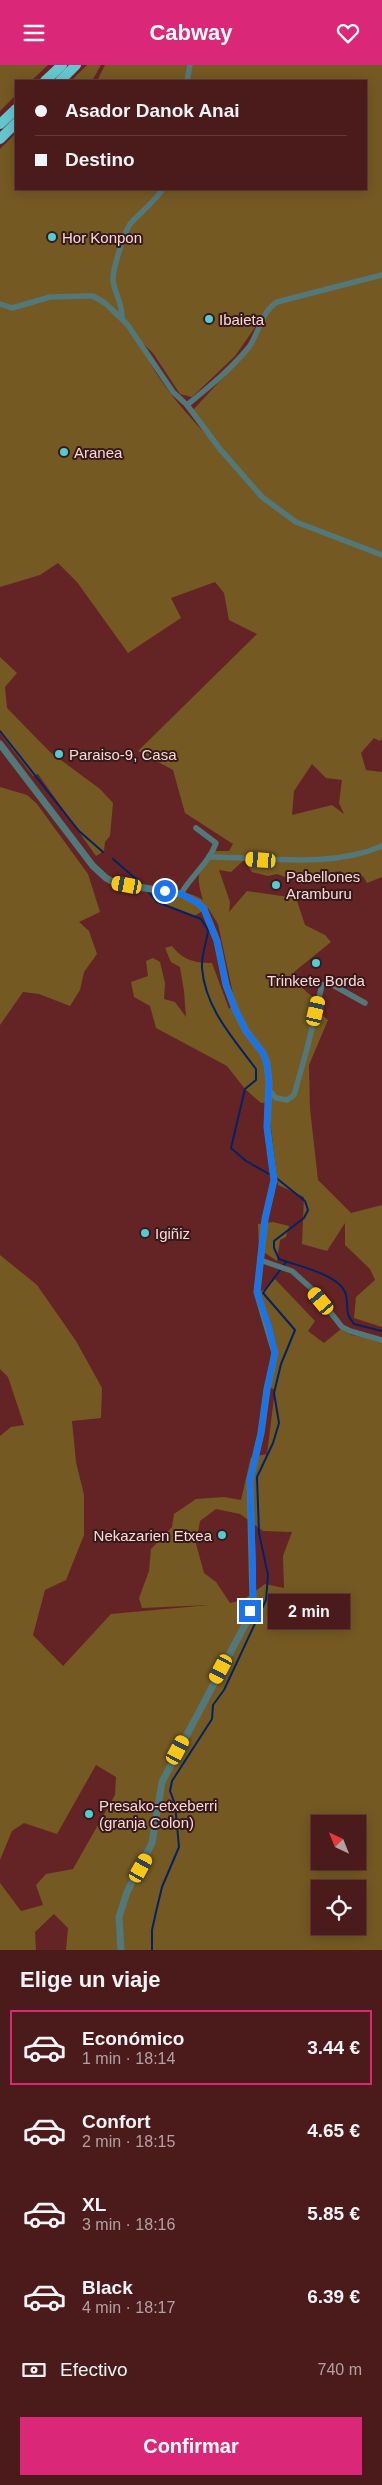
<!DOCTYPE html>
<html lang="es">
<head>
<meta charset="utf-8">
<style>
	:root { --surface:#4b1b1c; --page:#552829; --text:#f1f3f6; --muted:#b2a1a3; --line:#62393b; --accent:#db2777 }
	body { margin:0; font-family:Arial,sans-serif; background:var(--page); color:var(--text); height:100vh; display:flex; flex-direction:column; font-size:19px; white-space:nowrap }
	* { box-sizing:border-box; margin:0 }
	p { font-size:16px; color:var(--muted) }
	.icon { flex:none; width:28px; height:28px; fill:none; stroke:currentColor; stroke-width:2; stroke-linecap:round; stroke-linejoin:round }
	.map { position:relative; height:1885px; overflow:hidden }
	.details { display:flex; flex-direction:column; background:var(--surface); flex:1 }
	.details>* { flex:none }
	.top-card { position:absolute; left:15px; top:15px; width:352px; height:110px; border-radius:0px; box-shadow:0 2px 12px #0003,0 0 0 1px var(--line); display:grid; align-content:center; height:110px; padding:0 20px; background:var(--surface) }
	.needle { width:32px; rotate:317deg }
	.fabs { position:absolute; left:311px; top:1750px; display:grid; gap:10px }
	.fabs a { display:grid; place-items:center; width:55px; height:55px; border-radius:0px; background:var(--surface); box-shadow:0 2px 12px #0003,0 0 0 1px var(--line); font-size:25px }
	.end { position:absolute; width:22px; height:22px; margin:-11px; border:6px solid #1a73e8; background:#fff; box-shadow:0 0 0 2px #fff }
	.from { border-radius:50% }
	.bubble { position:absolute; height:35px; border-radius:0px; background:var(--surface); box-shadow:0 2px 12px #0003,0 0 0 1px var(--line); font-size:16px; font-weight:800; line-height:35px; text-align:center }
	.car { position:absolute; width:15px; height:30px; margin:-15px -8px; border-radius:6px; box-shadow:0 0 4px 1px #0007; background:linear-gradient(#f5c518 24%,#345 0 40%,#f5c518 0 76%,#345 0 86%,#f5c518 0) }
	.top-card b { display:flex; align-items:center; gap:18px; height:48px; font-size:19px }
	.top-card b+b { border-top:1px solid var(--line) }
	.top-card i { width:12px; height:12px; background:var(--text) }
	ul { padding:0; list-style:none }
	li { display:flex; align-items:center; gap:15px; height:75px; margin:0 10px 8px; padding:0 10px; border:2px solid transparent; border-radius:0px }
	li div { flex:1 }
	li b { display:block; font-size:19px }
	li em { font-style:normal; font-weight:800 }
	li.active { border-color:var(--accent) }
	li>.icon { width:45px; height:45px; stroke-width:1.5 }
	h2 { padding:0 20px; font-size:22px; line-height:60px }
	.pay { display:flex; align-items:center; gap:12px; height:55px; padding:0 20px; font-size:19px }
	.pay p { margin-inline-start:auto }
	.button { display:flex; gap:10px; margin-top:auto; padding:10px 20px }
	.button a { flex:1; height:58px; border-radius:0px; background:var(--accent); color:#fff; font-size:20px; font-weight:800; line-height:58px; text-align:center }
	header { display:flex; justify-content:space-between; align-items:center; height:65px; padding:0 20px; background:var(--accent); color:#fff; font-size:22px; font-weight:800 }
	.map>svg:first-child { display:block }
</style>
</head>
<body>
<header><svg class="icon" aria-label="menu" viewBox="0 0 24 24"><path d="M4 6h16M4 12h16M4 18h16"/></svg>Cabway<svg class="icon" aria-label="heart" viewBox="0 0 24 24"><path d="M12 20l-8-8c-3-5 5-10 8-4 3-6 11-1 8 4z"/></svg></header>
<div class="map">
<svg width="382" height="1885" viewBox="0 0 382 1885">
	<rect width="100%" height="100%" fill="#642426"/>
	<g fill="#745923" fill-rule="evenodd">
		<path d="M0 0H48L31 16H16V30L0 46Z"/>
		<path d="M87 0H101L92 16H71Z"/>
		<path d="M105 0H382V674L380 676 374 673 361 688 366 705 382 707V779L363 785 382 783V812L367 818 363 811 351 817H342L341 806 303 811V819L277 809 268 811 252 807 244 795 231 807 219 805 230 837 229 847 247 826 296 833 305 860 325 870 331 877 294 907C296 919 307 928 317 935L312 948 321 949 328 955 309 1000 310 1044 318 1115 351 1148 382 1140V1262L354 1253 356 1232 375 1215 370 1204 345 1180V1158L327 1186 302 1179 304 1132 278 1120 270 1055 271 1037 261 1038 245 1024 227 1001 156 963 150 941 134 932 131 917 148 911 146 896 153 893 160 897 165 918 164 934 175 937 186 952 184 926 180 902 171 897 165 883 172 881C183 895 194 898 212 898L229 944 235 938 218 859 208 843 194 851 159 838 158 820 163 817C172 826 191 827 203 835 195 807 198 809 214 786H229L233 779 185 748 173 705 138 686 257 569 229 555 224 528 215 517 171 533 181 553 128 588 77 517 58 498 40 510 0 522V84L16 68V124H366V16H97ZM268 244 253 280 193 345 228 393C195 357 158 322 139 275L153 288 180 329 192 332 235 291ZM312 699 326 713 342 715 339 738 344 749 332 740 292 750 294 726Z"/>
		<path d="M0 592 17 608 5 622 7 643 50 687 100 724 113 738 110 771 105 777 104 786 96 791 38 709 33 711 0 668Z"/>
		<path d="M0 722 27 730 37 739 88 809 100 847 79 857 89 866 97 889 84 907 80 925 70 941 39 929 23 927 0 960Z"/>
		<path d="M273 1157 289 1161 286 1172 280 1175 277 1196 259 1184 258 1159Z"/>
		<path d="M0 1190 37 1220 76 1276 102 1323 101 1353 72 1356 76 1397 84 1430V1470L66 1515 45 1525 33 1570 63 1601 111 1549 209 1540 142 1543 139 1533 149 1506 151 1484 172 1462 174 1449 196 1434 224 1432 241 1435 251 1392 267 1389 275 1325 266 1320 273 1277 257 1227 264 1225 275 1214 315 1256 308 1266 324 1278 341 1264 351 1270 382 1275V1885H66L68 1863 54 1849 35 1867 36 1885H0V1818L21 1846 43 1840 36 1820 46 1809 73 1804 115 1730 116 1712 96 1700 57 1769 24 1758 12 1766 0 1795V1371L11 1362 24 1360 8 1312 0 1304ZM216 1444 240 1449 263 1466 292 1467 283 1491 284 1523 265 1519 243 1535 230 1538 216 1517 204 1508 196 1479 200 1456ZM320 1759H358V1796H320ZM320 1824H358V1861H320Z"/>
	</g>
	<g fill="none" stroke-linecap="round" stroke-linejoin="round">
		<g stroke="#002365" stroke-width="2">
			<path d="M0 666 79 766 103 787"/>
			<path d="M113 794 143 820"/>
			<path d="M148 826 157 837 201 854 208 865C207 877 201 890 202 903 205 943 233 973 256 1004V1015L245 1024 231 1083 246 1096 271 1110"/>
			<path d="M275 1112 305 1136 308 1145 304 1153 274 1176V1183L279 1194C296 1201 341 1209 346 1230 349 1244 344 1247 354 1259L382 1266"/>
			<path d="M152 1885V1865L156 1847 162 1822 179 1782 175 1739 170 1726 172 1716 212 1654 213 1640 224 1625 266 1535 268 1510 259 1468 257 1412 273 1378 279 1358 274 1328 281 1299 295 1265 263 1228 286 1197"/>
		</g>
		<g stroke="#53787a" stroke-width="5.5">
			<path d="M187 16 190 0"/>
			<path d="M0 239 12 243 50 232 86 231H93L105 238 127 259 173 327 187 340 220 384 262 432 296 457 382 490"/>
			<path d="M122 254C123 237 113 227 113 213 113 204 125 164 131 158 142 146 154 137 163 124"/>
			<path d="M187 340C209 322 231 304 249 282 259 268 261 247 277 237L382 210"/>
			<path d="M209 792C265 792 329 804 382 781"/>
			<path d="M181 829C191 811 209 798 216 778L196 763"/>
			<path d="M268 1024 276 1033 287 1035 294 1030 307 984 322 920 331 919 365 938"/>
			<path d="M260 1195 292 1206 312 1224 342 1262 350 1266 382 1275"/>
		</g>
		<path stroke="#53787a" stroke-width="7" d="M0 679 93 801 106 813 115 818 181 829 198 838 204 844 217 876 226 920 235 944 246 966 263 988 267 999 269 1017 267 1062 274 1115 265 1154 257 1227 275 1288 267 1324 261 1368 250 1415 253 1537 247 1556 162 1717 152 1778 127 1827 119 1852 121 1885"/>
		<g stroke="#65c7ce" stroke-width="10">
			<path d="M45 16 62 0"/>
			<path d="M60 16 76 0"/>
			<path d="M0 59 16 44"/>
			<path d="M0 74 16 58"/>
		</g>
	</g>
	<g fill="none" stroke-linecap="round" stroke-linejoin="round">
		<path stroke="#1a73e8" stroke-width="6" d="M165 826 181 829 198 838 204 844 217 876 226 920 235 944 246 966 263 988 267 999 269 1017 267 1062 274 1115 265 1154 257 1227 269 1262 275 1288 267 1324 261 1368 250 1415 253 1501V1536L250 1546"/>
	</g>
	<g fill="#51ccd4" stroke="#371919" stroke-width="2">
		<circle cx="52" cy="172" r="5"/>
		<circle cx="209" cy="254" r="5"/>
		<circle cx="64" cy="387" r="5"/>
		<circle cx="59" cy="689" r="5"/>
		<circle cx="276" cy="820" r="5"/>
		<circle cx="316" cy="898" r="5"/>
		<circle cx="145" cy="1168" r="5"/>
		<circle cx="222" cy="1470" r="5"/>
		<circle cx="89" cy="1749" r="5"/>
	</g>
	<g text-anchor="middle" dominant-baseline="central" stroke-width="4" stroke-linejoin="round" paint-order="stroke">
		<g font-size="15" fill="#fad9d7" stroke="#371919" text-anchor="start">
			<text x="62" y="172">Hor Konpon</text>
			<text x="219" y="254">Ibaieta</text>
			<text x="74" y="387">Aranea</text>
			<text x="69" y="689">Paraiso-9, Casa</text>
			<text x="286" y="811">Pabellones<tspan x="286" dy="17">Aramburu</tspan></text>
			<text x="316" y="915" text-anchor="middle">Trinkete Borda</text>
			<text x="155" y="1168">Igiñiz</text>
			<text x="212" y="1470" text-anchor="end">Nekazarien Etxea</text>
			<text x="99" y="1740">Presako-etxeberri<tspan x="99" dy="17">(granja Colon)</tspan></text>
		</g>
	</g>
</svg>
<div class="fabs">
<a><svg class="needle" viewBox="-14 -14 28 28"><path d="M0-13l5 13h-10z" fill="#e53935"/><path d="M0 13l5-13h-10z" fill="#b2a1a3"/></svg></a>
<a><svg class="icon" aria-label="locate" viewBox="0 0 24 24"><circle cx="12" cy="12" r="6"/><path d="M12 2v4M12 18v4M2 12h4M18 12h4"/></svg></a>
</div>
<i class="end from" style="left:165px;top:826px"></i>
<i class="end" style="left:250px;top:1546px"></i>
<div class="bubble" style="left:268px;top:1529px;width:82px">2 min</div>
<i class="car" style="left:261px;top:795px;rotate:274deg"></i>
<i class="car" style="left:127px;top:820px;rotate:280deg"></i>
<i class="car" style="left:316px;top:946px;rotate:13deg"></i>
<i class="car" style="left:321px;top:1236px;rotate:320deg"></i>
<i class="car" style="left:221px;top:1604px;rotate:208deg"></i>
<i class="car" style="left:178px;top:1685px;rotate:28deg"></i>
<i class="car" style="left:141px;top:1803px;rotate:29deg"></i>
<div class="top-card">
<b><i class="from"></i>Asador Danok Anai</b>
<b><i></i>Destino</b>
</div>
</div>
<section class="details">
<h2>Elige un viaje</h2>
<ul>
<li class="active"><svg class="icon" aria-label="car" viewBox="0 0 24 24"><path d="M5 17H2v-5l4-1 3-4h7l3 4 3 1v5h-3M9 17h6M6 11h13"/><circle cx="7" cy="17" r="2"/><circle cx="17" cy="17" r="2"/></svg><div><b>Económico</b><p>1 min · 18:14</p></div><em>3.44 €</em></li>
<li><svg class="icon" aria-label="car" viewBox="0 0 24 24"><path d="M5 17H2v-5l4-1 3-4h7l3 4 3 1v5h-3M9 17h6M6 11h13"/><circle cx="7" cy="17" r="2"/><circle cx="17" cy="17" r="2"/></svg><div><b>Confort</b><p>2 min · 18:15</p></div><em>4.65 €</em></li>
<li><svg class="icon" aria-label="car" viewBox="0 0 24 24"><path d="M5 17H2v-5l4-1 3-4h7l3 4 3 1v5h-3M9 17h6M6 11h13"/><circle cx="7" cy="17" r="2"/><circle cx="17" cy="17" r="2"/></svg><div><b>XL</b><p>3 min · 18:16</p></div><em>5.85 €</em></li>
<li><svg class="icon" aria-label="car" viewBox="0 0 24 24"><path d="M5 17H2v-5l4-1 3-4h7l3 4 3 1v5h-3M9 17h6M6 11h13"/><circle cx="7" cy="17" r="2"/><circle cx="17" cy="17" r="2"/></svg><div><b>Black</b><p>4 min · 18:17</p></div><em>6.39 €</em></li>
</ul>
<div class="pay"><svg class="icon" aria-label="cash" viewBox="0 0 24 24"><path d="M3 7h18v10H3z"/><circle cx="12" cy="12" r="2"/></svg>Efectivo<p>740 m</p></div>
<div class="button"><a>Confirmar</a></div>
</section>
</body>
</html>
